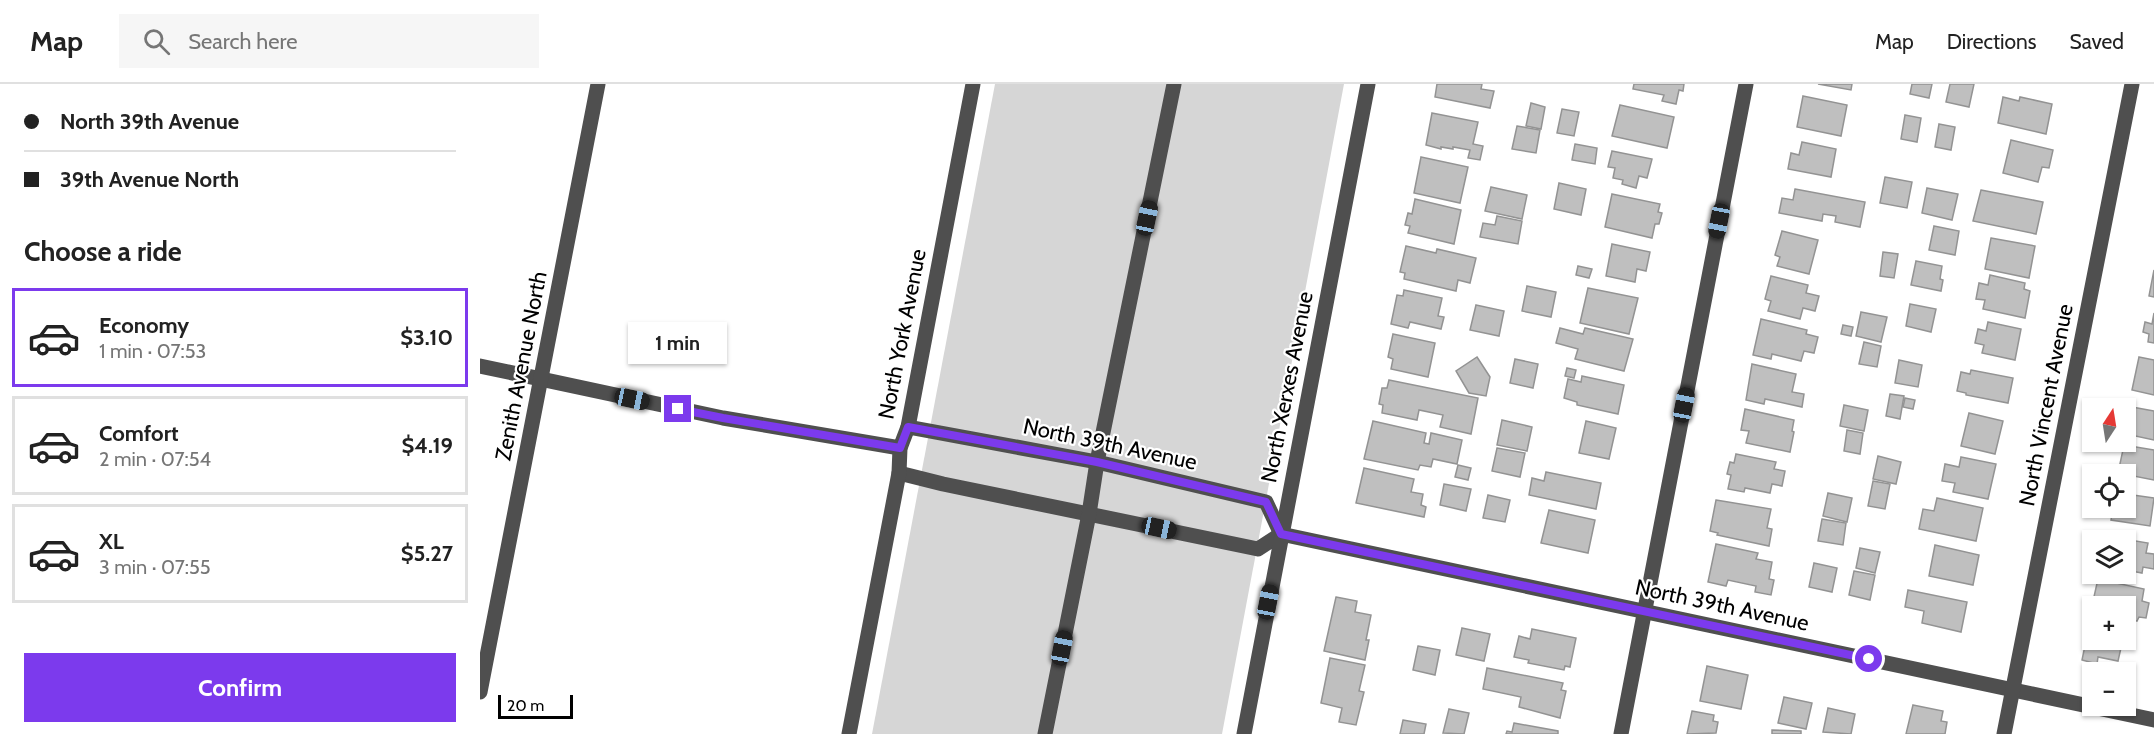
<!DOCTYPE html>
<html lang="en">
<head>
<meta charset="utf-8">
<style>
	:root { --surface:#fff; --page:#f6f6f6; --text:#222; --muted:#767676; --line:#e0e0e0; --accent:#7c3aed }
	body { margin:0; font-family:Cabin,sans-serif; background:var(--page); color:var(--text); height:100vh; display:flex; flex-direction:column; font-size:22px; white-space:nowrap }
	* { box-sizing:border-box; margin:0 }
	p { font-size:20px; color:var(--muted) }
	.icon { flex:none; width:33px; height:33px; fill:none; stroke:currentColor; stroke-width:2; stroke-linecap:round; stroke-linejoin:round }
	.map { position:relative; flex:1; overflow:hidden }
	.side { display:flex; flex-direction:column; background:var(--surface); width:480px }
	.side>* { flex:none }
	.top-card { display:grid; align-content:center; height:132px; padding:0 24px; background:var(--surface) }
	.needle { width:39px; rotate:12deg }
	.buttons { position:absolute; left:1602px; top:314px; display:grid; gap:12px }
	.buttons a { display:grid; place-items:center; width:54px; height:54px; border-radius:0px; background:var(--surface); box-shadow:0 2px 4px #0004; font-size:30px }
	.scale { position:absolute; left:18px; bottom:15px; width:75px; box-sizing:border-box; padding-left:6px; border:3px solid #000; border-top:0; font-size:16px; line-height:21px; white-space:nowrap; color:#000; -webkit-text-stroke:4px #fff; paint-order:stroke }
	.end { position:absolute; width:27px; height:27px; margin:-14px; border:8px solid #7c3aed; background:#fff; box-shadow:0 0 0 3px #fff }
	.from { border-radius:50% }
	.bubble { position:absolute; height:42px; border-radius:0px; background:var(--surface); box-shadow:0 2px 4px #0004; font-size:20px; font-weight:700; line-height:42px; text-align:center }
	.car { position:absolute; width:18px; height:36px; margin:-18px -9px; border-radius:8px; box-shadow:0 0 4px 2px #0007; background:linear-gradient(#222 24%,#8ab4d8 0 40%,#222 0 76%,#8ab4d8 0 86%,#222 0) }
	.top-card b { display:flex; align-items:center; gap:21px; height:57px; font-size:22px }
	.top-card b+b { border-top:2px solid var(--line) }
	.top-card i { width:15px; height:15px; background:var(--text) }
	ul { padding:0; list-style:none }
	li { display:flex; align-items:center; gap:18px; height:99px; margin:0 12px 9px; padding:0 12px; border:3px solid var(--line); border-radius:0px }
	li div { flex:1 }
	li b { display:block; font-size:22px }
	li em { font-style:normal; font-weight:700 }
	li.active { border-color:var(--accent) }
	li>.icon { width:54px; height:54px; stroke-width:1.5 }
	h2 { padding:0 24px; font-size:27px; line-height:72px }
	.primary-button { display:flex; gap:12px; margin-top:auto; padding:12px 24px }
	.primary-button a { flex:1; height:69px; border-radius:0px; background:var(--accent); color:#fff; font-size:24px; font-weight:700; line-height:69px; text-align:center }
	header { display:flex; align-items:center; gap:36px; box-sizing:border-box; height:84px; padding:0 30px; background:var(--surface); border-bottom:2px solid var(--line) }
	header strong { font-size:28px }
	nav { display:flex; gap:33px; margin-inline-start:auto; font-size:21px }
	.search { width:420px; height:54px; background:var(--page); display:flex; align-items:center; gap:15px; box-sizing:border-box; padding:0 21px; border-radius:0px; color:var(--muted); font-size:22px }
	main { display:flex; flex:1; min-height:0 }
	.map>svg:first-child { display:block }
</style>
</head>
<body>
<header>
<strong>Map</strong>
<div class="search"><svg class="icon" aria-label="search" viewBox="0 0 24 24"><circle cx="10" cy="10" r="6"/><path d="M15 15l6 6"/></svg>Search here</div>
<nav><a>Map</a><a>Directions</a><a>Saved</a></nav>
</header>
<main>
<section class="side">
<div class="top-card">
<b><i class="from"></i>North 39th Avenue</b>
<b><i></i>39th Avenue North</b>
</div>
<h2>Choose a ride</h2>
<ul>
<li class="active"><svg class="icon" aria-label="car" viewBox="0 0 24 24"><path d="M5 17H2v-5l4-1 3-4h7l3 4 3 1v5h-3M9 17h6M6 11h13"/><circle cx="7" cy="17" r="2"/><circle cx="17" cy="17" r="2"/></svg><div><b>Economy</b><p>1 min · 07:53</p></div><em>$3.10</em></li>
<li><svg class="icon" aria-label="car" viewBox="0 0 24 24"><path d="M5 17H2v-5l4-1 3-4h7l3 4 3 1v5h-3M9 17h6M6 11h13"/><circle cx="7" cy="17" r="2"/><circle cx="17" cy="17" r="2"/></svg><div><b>Comfort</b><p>2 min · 07:54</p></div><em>$4.19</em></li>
<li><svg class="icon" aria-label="car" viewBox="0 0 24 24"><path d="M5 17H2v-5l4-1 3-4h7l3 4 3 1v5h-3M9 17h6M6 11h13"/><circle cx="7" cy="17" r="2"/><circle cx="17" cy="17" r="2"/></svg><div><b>XL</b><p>3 min · 07:55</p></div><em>$5.27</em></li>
</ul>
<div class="primary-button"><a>Confirm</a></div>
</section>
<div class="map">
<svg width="1674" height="650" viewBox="0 0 1674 650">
	<rect width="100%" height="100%" fill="#fff"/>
	<path fill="#d6d6d6" d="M515 0H864L742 650H392Z"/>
	<g fill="#bfbfbf" stroke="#939393" stroke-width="1.5">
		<path d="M957 0H1002L1001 5 1014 7 1010 24 955 13Z"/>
		<path d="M1154 0H1204L1203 7 1199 6 1196 20 1182 17 1184 11 1153 5Z"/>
		<path d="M1338 0H1372L1371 6Z"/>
		<path d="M1432 0H1452L1449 14 1430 10Z"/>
		<path d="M1470 0H1494L1489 23 1466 18Z"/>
		<path d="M1323 12 1367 21 1361 52 1317 43Z"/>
		<path d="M1523 13 1539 17 1540 13 1572 20 1566 50 1518 39Z"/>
		<path d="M1051 19 1065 23 1061 45 1046 42Z"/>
		<path d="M1140 21 1194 33 1187 64 1132 52Z"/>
		<path d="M1082 25 1099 28 1094 52 1077 49Z"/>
		<path d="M952 29 998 38 993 60 1003 62 1000 76 988 74 990 66 973 63V65L961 63V65L946 61Z"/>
		<path d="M1425 31 1441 34 1437 58 1421 55Z"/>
		<path d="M1459 40 1475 43 1471 66 1455 63Z"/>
		<path d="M1037 42 1060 46 1056 69 1032 65Z"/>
		<path d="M1531 56 1573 66 1569 84 1562 83 1558 98 1523 89Z"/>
		<path d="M1322 58 1356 65 1351 93 1308 85 1311 69 1319 71Z"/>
		<path d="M1095 60 1117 64 1115 80 1092 76Z"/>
		<path d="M1132 67 1172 75 1167 94 1159 92 1156 104 1142 100 1143 96 1133 94 1135 84 1128 83Z"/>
		<path d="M941 73 988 83 980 119 934 109Z"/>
		<path d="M1405 93 1432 98 1427 124 1400 119Z"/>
		<path d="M1079 99 1106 105 1101 131 1074 125Z"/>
		<path d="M1011 103 1047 111 1042 135 1005 127Z"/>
		<path d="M1447 104 1478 110 1472 136 1442 129Z"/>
		<path d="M1315 105 1385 118 1380 143 1355 138 1356 132 1343 130 1342 137 1299 129 1302 114 1313 116Z"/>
		<path d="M1501 106 1563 118 1556 150 1493 137Z"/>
		<path d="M1132 110 1180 120 1178 128 1182 129 1179 140H1175L1172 154 1125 143Z"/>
		<path d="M935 115 981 126 974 160 928 149 930 142 925 141 928 129 932 130Z"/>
		<path d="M1017 132 1042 137 1038 160 1000 153 1003 139 1015 141Z"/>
		<path d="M1454 142 1479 147 1475 171 1449 166Z"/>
		<path d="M1302 147 1338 156 1329 190 1297 182 1300 173 1295 171Z"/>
		<path d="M1511 154 1555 162 1549 194 1505 185Z"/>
		<path d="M1132 160 1170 168 1166 187 1157 185 1155 198 1126 192Z"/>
		<path d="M926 162 956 169 957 165 996 174 990 199 978 196 976 207 924 195 925 189 920 188Z"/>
		<path d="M1403 168 1418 170 1414 194 1400 192Z"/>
		<path d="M1436 177 1462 182 1460 195 1463 196 1461 207 1431 201Z"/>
		<path d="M1098 182 1112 185 1109 194 1096 191Z"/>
		<path d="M1674 186V213L1669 212Z"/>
		<path d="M1510 191 1545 199 1544 205 1550 207 1545 234 1503 225 1505 216 1496 215 1499 199 1508 201Z"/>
		<path d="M1291 192 1328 201 1326 209 1339 212 1335 227 1323 224 1320 235 1288 227 1291 217 1285 215Z"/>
		<path d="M1047 202 1076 208 1071 233 1042 227Z"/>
		<path d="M1108 204 1158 214 1149 250 1100 239Z"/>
		<path d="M924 206 962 214 958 232 964 233 961 245 930 238 928 244 911 240 917 211 923 212Z"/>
		<path d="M1430 220 1456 225 1451 248 1426 242Z"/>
		<path d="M996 221 1024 227 1019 252 990 246Z"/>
		<path d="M1381 228 1407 233 1401 258 1376 252Z"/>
		<path d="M1674 229V259L1668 258 1669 250 1663 248 1665 238 1672 240Z"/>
		<path d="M1281 235 1327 246 1326 250 1338 253 1334 269 1324 267 1321 277 1292 270 1291 275 1273 271Z"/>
		<path d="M1508 238 1541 245 1535 276 1502 269 1504 261 1495 259 1498 245 1506 247Z"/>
		<path d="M1363 241 1373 243 1371 252 1361 250Z"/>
		<path d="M1080 244 1103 250 1105 244 1153 255 1144 287 1095 275 1098 265 1076 259Z"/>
		<path d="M913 250 955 259 948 293 911 285 913 275 908 273Z"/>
		<path d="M1384 258 1401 262 1397 283 1379 280Z"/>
		<path d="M997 273 1010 293 1006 312 989 309 976 287Z"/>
		<path d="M1659 273 1674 276V311L1652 306Z"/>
		<path d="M1035 275 1058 280 1053 304 1030 299Z"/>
		<path d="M1419 276 1442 281 1438 303 1415 299Z"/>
		<path d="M1272 280 1316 290 1312 308 1324 310 1322 323 1285 315 1284 320 1266 316Z"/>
		<path d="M1087 284 1096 286 1094 294 1085 292Z"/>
		<path d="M1491 286 1533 294 1528 319 1486 311V309L1477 307 1481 288 1490 290Z"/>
		<path d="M1102 292 1144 301 1138 330 1097 321V318L1084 314 1088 295 1101 298Z"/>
		<path d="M909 296 998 314 991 350 960 343 963 331 939 326 937 336 902 329 903 321 899 320 902 304H907Z"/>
		<path d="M1410 310 1424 312 1420 335 1406 332Z"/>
		<path d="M1425 314 1435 316 1433 325 1423 323Z"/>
		<path d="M1364 321 1388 326 1384 347 1360 342Z"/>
		<path d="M1652 323 1674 327V356L1646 350Z"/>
		<path d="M1265 325 1314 336 1312 347 1314 348 1310 368 1266 359 1269 347 1261 346Z"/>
		<path d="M1489 329 1523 337 1515 370 1481 362Z"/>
		<path d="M1022 336 1052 343 1047 367 1017 361Z"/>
		<path d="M893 337 946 349 944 359 949 360 951 349 982 356 977 380 953 375 951 383 940 381 938 386 884 375Z"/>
		<path d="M1106 337 1136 344 1129 375 1099 369Z"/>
		<path d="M1367 346 1383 349 1380 370 1364 367Z"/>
		<path d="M1644 361 1674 366V396L1638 389Z"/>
		<path d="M1017 364 1045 369 1040 393 1012 387Z"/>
		<path d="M1256 370 1296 378 1294 385 1305 387 1302 402 1292 400 1290 409 1265 404 1264 408 1248 405 1251 391 1247 390 1250 378 1254 379Z"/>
		<path d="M1398 372 1421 378 1416 400 1393 395Z"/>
		<path d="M1481 373 1516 380 1508 415 1473 408 1475 399 1462 397 1465 380 1479 383Z"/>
		<path d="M978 381 991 384 988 396 975 393Z"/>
		<path d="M884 384 934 395 931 408 943 410 941 421 946 423 944 433 876 419Z"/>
		<path d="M1066 388 1121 399 1116 425 1049 411 1052 394 1064 397Z"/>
		<path d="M1393 397 1410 400 1405 425 1388 422Z"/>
		<path d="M964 400 991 405 986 427 960 421Z"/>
		<path d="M1348 409 1372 414 1367 438 1343 432Z"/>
		<path d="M1646 410 1674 414 1670 442 1631 436 1633 423H1646Z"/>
		<path d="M1008 411 1030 416 1025 438 1003 434Z"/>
		<path d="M1457 414 1503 424 1496 457 1439 445 1443 425 1454 427Z"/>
		<path d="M1236 416 1291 425 1287 444 1292 445 1289 462 1237 451 1238 449 1230 447Z"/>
		<path d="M1069 426 1115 436 1108 469 1061 459Z"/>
		<path d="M1342 435 1366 439 1363 461 1338 457Z"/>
		<path d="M1632 453 1668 459 1666 469 1674 470V485L1663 483 1662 489 1646 486V456H1632Z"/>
		<path d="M1236 460 1278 469 1276 475 1292 478 1289 495 1294 496 1291 511 1275 508 1276 502 1248 496 1246 502 1228 498Z"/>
		<path d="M1455 461 1499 471 1493 501 1449 492Z"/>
		<path d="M1380 464 1400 468 1395 489 1376 484Z"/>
		<path d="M1334 479 1357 484 1352 508 1329 503Z"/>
		<path d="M1374 487 1395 491 1390 516 1369 511Z"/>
		<path d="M1618 495 1664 505 1662 517 1669 519 1666 534 1659 533 1657 537 1646 534V522H1612V527L1611 526Z"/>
		<path d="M1428 506 1487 518 1481 548 1442 539 1444 527 1425 523Z"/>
		<path d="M856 513 877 517 875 528 891 531 886 556H889L885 576 844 567Z"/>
		<path d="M1609 542 1612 543V555H1643L1638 577 1618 573 1617 580 1602 576Z"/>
		<path d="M982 544 1010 550 1004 577 976 571Z"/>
		<path d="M1052 545 1096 554 1090 583 1085 582 1084 586 1048 579 1049 576 1034 573 1039 552 1050 555Z"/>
		<path d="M938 562 960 566 955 591 933 586Z"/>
		<path d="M850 574 885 581 879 607 884 608 876 641 859 638 862 624 841 619Z"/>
		<path d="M1227 582 1268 591 1261 625 1220 617Z"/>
		<path d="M1007 584 1083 599 1081 606 1086 607 1080 634 1039 623 1041 613 1003 605Z"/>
		<path d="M1304 613 1332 619 1326 645 1298 639Z"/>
		<path d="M1433 621 1463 627 1461 637 1467 638 1465 650H1426Z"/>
		<path d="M1348 624 1375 630 1371 650 1343 648Z"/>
		<path d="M969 625 989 629 984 650 963 649Z"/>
		<path d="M1212 627 1234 631 1233 637 1238 638 1236 649 1207 650Z"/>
		<path d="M923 636 946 640 944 650H920Z"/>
		<path d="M1034 639 1078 647V650H1026L1027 647 1032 648Z"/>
		<path d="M1292 646 1321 647V650H1292Z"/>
	</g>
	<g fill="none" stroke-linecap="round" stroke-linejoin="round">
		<g stroke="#4f4f4f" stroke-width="15">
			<path d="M0 282 243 334 420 364"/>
			<path d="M428 343 617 378 786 418 801 450"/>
			<path d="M419 389 463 400 778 465 801 450 1674 636"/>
			<path d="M0 608 118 0"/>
			<path d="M369 650 419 389 420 364 428 343 493 0"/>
			<path d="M565 650 609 430 617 378 694 0"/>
			<path d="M764 650 888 0"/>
			<path d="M1141 650 1266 0"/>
			<path d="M1524 650 1652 0"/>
		</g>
	</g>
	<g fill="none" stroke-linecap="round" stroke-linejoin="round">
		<path stroke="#7c3aed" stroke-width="8" d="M198 325 243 334 420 364 428 343 617 378 786 418 801 450 1389 575"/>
	</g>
	<g text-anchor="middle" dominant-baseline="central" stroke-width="4.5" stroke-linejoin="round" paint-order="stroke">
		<g font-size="22" fill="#000" stroke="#fff">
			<text transform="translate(422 250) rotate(-79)">North York Avenue</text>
			<text transform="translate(41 282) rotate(-79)">Zenith Avenue North</text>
			<text transform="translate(807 303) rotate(-79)">North Xerxes Avenue</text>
			<text transform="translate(1566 321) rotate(-79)">North Vincent Avenue</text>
			<text transform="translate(630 360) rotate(12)">North 39th Avenue</text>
			<text transform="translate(1242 521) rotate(12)">North 39th Avenue</text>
		</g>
	</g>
</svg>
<div class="buttons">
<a><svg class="needle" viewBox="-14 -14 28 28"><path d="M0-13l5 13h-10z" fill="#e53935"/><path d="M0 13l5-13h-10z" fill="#767676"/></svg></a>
<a><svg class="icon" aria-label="locate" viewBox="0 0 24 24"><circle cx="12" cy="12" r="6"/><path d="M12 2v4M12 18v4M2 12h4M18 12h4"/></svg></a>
<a><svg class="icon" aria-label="layers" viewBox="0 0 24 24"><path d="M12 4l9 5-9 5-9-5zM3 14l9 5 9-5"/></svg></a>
<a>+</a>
<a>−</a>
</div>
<div class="scale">20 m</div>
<i class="end from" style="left:1389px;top:575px"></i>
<i class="end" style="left:198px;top:325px"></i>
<div class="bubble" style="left:148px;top:238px;width:99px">1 min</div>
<i class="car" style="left:667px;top:134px;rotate:12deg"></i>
<i class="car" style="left:1239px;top:137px;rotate:191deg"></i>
<i class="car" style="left:152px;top:315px;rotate:102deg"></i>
<i class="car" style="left:1204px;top:321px;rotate:11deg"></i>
<i class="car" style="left:679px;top:444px;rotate:102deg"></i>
<i class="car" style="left:788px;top:518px;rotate:11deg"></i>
<i class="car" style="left:582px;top:564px;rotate:11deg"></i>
</div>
</main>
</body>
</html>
